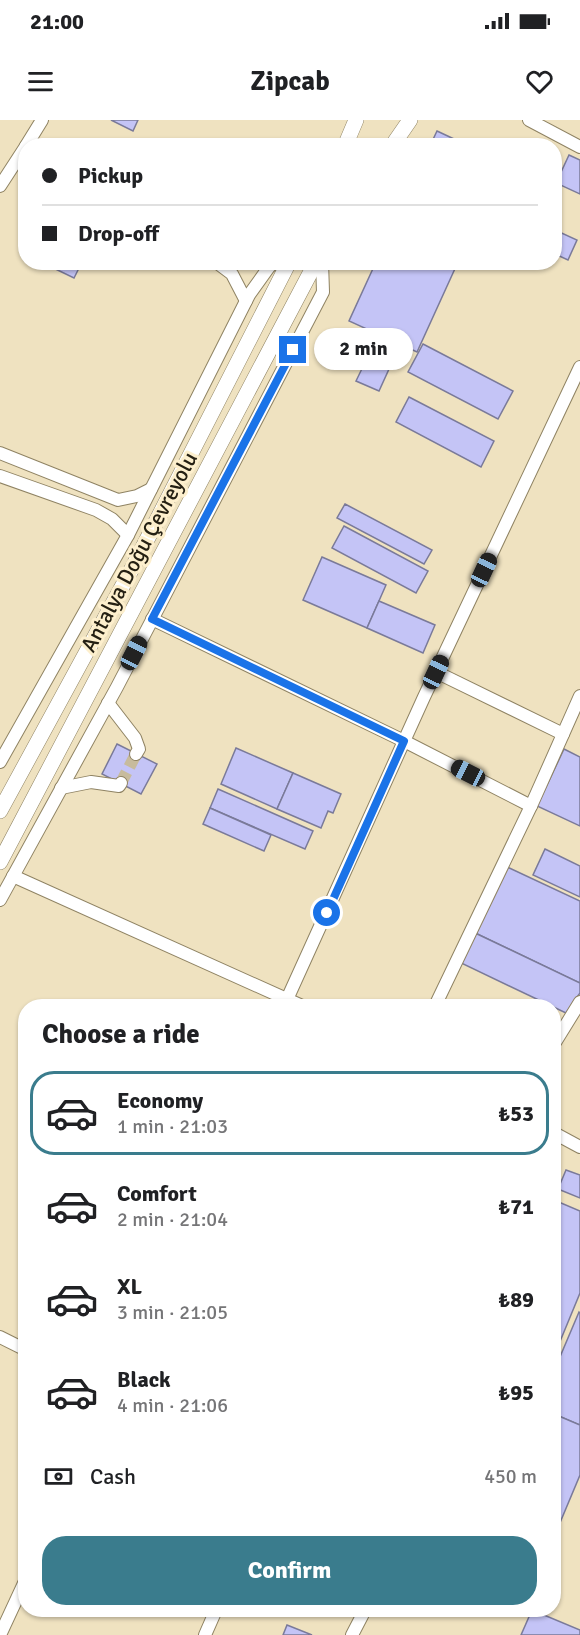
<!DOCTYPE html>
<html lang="en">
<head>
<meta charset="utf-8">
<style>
	:root { --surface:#fff; --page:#f2f2f2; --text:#202124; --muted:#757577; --line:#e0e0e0; --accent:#3a7c8d }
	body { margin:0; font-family:Signika,sans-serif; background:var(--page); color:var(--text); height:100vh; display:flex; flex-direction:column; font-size:22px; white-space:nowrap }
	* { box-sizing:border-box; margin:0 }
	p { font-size:20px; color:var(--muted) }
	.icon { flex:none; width:33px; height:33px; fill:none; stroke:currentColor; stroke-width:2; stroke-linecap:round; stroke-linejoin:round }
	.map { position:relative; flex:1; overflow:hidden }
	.panel { position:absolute; left:18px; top:879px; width:543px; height:618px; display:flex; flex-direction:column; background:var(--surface); border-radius:24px; box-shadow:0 2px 4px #0004 }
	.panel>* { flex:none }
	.banner { position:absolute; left:18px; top:18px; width:544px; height:132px; border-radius:24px; box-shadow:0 2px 4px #0004; display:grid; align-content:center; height:132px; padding:0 24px; background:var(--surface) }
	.end { position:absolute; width:27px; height:27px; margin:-14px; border:8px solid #1a73e8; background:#fff; box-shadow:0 0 0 3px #fff }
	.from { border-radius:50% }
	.bubble { position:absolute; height:42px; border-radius:21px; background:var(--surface); box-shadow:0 2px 4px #0004; font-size:20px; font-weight:800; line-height:42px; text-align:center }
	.car { position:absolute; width:18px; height:36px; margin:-18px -9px; border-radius:8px; box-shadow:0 0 4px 2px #0007; background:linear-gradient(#222 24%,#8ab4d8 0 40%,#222 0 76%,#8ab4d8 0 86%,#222 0) }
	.banner b { display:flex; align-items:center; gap:21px; height:57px; font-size:22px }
	.banner b+b { border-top:2px solid var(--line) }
	.banner i { width:15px; height:15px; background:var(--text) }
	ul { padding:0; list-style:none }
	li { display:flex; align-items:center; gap:18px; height:84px; margin:0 12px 9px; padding:0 12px; border:3px solid transparent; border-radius:24px }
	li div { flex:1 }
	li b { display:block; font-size:22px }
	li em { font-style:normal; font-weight:800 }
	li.current { border-color:var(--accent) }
	li>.icon { width:54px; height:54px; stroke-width:1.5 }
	h2 { padding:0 24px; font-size:27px; line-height:72px }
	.pay { display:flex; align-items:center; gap:15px; height:66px; padding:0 24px; font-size:22px }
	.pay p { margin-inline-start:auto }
	.cta { display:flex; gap:12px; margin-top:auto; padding:12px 24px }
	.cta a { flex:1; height:69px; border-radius:24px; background:var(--accent); color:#fff; font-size:24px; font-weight:800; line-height:69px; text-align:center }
	.status { display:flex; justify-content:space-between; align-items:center; height:42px; padding:0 30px; background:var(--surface); direction:ltr }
	.status svg { height:16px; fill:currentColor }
	header { display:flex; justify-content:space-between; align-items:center; height:78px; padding:0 24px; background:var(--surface); font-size:27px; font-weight:800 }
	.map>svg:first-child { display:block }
</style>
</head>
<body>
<div class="status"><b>21:00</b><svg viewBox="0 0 49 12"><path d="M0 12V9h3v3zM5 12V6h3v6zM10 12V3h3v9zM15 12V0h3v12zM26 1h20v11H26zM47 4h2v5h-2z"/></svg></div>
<header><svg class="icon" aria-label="menu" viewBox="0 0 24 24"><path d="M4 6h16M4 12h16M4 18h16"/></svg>Zipcab<svg class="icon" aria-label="heart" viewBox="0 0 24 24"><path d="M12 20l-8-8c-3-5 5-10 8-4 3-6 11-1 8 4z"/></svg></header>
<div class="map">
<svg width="580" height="1515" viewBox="0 0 580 1515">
	<rect width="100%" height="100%" fill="#efe2c0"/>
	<g fill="#c4c4f6" stroke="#7a7a99" stroke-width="1.5">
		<path d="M111 0H138L133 11Z"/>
		<path d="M437 11 469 26H430Z"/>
		<path d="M569 35 580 40V74L556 63Z"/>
		<path d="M555 110 577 120 568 140 555 134Z"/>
		<path d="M41 142H82L74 158Z"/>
		<path d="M376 142H458L417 232 349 201Z"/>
		<path d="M423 224 513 271 498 299 408 252Z"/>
		<path d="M372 228 394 238 379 271 356 261Z"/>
		<path d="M409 277 494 321 481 347 396 302Z"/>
		<path d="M345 384 432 430 424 444 337 398Z"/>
		<path d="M344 406 428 451 416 473 332 428Z"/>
		<path d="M322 437 386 465 367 508 303 480Z"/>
		<path d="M379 481 435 505 423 533 367 508Z"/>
		<path d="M117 624 157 644 141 674 102 654Z"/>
		<path d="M236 628 293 653 277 689 221 664Z"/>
		<path d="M564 629 580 637V706L537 686Z"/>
		<path d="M293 653 341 674 333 693 328 691 321 708 277 689Z"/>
		<path d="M218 669 313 711 305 729 210 688Z"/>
		<path d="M210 688 271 715 264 731 203 704Z"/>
		<path d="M545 729 580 746V777L533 755Z"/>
		<path d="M505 746 580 781V863L473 812Z"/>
		<path d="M473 812 580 863V873L566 893 459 842Z"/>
		<path d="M566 1050 580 1055V1078L558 1069Z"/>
		<path d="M554 1080 580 1091V1173L554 1236Z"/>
		<path d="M579 1192 580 1193V1305L554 1294V1251Z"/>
		<path d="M554 1294 580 1305V1355L554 1417Z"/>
		<path d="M532 1490 580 1510V1515H521Z"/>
		<path d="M287 1505 312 1515H283Z"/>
	</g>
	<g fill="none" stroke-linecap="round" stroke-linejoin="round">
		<path stroke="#c7bb9d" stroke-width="12" stroke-dasharray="12 6" stroke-linecap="butt" d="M121 663 136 634"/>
		<g stroke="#8f8363" stroke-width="14">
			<g id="minor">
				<path d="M529 0 580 27"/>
				<path d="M26 26 42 0"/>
				<path d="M0 66 26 26"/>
				<path d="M216 142 232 154 246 181"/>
				<path d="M0 333 118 380 137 376 151 369"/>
				<path d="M0 356 96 390 112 399 128 415"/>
				<path d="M152 499 404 621 531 686"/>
				<path d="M436 552 563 614"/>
				<path d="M108 583 135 618 139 629 136 634"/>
				<path d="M0 642 128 415 249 175 269 147 275 142"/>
				<path d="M61 668 91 662 119 666 121 663"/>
				<path d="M13 756 302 886"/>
				<path d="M0 780 117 567 323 172 322 142"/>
				<path d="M284 886 424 577 580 247"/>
				<path d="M435 886 531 686 580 576"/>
				<path d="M554 924 580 882"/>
				<path d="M554 1013 580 1027"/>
				<path d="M0 1217 26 1230"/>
				<path d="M0 1515 26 1459"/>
				<path d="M205 1515 216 1490"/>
				<path d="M352 1515 365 1490"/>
			</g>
		</g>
		<g stroke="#8f8363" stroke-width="16">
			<g id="major">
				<path d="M345 26 356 0"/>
				<path d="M392 26 410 0"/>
				<path d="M0 691 135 443 289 142"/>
				<path d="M0 742 316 142"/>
			</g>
		</g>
		<use href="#minor" stroke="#fff" stroke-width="12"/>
		<use href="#major" stroke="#fff" stroke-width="15"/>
	</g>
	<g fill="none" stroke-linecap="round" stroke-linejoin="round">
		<path stroke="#1a73e8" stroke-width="8" d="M293 230 152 499 404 621 327 793"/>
	</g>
	<g text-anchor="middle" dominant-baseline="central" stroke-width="6" stroke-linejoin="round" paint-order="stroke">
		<g font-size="22" fill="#252013" stroke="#fdefcd">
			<text transform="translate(139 432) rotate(-62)">Antalya Doğu Çevreyolu</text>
		</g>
	</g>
</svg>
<i class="end from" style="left:327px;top:793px"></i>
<i class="end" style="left:293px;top:230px"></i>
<div class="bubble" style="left:314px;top:208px;width:99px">2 min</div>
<i class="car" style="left:484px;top:450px;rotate:25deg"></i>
<i class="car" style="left:134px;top:533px;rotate:27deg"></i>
<i class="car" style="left:436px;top:552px;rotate:25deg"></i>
<i class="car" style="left:468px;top:653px;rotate:297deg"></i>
<div class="banner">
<b><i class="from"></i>Pickup</b>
<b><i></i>Drop-off</b>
</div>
<section class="panel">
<h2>Choose a ride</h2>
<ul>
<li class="current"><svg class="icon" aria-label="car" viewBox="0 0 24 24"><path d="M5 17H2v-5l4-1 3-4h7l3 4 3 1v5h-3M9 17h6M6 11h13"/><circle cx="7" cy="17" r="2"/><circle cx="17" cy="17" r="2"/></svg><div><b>Economy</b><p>1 min · 21:03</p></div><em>₺53</em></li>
<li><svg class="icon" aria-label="car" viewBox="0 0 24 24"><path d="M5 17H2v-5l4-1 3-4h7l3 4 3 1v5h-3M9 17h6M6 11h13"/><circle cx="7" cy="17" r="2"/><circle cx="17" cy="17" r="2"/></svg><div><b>Comfort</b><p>2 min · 21:04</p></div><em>₺71</em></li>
<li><svg class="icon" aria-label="car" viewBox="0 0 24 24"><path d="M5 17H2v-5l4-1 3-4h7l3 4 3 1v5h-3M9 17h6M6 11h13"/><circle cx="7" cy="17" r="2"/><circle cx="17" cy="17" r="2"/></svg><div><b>XL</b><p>3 min · 21:05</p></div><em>₺89</em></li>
<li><svg class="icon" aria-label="car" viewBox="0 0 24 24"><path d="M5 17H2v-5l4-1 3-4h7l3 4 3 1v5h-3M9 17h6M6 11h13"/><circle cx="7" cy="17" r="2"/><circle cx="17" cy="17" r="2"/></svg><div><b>Black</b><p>4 min · 21:06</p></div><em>₺95</em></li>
</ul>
<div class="pay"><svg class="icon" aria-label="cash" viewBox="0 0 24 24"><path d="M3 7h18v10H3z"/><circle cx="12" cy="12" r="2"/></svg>Cash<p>450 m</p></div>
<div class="cta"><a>Confirm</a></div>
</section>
</div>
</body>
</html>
